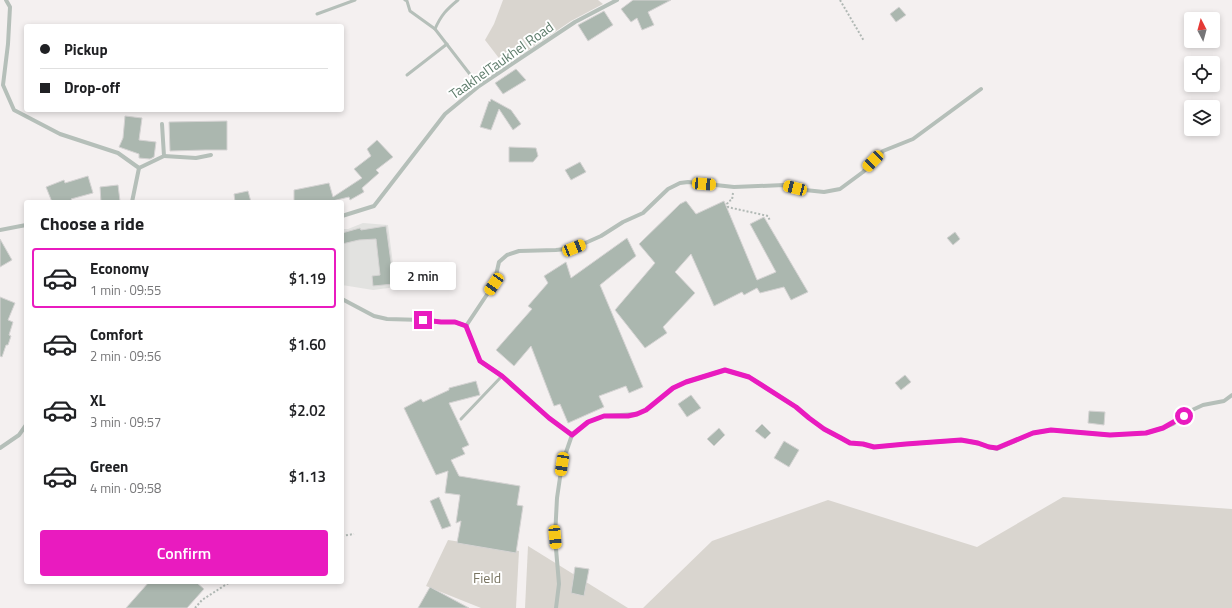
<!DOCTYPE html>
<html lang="en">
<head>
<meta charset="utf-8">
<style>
	:root { --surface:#fff; --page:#f6f6f6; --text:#202124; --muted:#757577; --line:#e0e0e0; --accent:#e91bbf }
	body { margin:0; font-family:"Titillium Web",sans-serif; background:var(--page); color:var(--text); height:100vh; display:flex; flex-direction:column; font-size:15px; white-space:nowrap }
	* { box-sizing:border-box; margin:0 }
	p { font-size:13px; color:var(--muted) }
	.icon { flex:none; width:22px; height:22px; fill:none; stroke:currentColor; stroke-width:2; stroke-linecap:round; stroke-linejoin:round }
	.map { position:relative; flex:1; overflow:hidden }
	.side { position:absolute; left:24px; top:200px; width:320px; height:384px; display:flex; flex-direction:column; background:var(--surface); border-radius:4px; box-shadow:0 2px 6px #0003 }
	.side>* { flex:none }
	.top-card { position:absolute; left:24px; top:24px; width:320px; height:88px; border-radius:4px; box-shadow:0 2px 6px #0003; display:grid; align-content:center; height:88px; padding:0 16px; background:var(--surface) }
	.needle { width:26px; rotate:354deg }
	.controls { position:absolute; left:1184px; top:12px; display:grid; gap:8px }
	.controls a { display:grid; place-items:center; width:36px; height:36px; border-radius:4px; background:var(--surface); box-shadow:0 2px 6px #0003; font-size:20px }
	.end { position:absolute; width:18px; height:18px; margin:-9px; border:5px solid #e91bbf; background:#fff; box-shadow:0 0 0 2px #fff }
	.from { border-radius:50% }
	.bubble { position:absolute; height:28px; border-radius:4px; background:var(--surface); box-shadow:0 2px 6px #0003; font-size:13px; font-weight:600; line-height:28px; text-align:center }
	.car { position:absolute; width:12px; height:24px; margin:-12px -6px; border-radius:5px; box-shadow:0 0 3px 1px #0007; background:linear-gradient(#f5c518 24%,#345 0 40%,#f5c518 0 76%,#345 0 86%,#f5c518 0) }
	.top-card b { display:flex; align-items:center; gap:14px; height:38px; font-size:15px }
	.top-card b+b { border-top:1px solid var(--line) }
	.top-card i { width:10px; height:10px; background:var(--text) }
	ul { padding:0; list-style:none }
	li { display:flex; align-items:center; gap:12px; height:60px; margin:0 8px 6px; padding:0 8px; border:2px solid transparent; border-radius:4px }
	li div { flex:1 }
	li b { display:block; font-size:15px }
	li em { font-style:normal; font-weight:600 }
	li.active { border-color:var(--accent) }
	li>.icon { width:36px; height:36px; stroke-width:1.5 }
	h2 { padding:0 16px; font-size:18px; line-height:48px }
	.primary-button { display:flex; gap:8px; margin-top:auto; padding:8px 16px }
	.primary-button a { flex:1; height:46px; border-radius:4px; background:var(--accent); color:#fff; font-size:16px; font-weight:600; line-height:46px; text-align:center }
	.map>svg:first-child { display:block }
</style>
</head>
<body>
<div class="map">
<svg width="1232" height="608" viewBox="0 0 1232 608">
	<rect width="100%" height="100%" fill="#f4f0f0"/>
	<path fill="#e2e2e0" d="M363 223 388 225 396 287 373 290 342 285V229H348Z"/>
	<g fill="#d9d5cf">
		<path d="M503 0H598L603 4 571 21 505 66 485 40 494 24Z"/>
		<path d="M1063 497 1232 509V608H643L712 541 828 500 977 547Z"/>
		<path d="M448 540 519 551 516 608H481L426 586Z"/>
		<path d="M528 546 628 608H525Z"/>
	</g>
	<g fill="#abb7af" stroke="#d5d3d3">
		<path d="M633 0H671L648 12 654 25 642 30 637 18 631 22 621 9Z"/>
		<path d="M899 7 906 15 896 22 890 14Z"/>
		<path d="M604 11 613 25 588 41 578 25Z"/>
		<path d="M516 69 526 80 503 94 495 83Z"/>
		<path d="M491 99 511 110 521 124 513 130 499 109 491 130 480 127 489 101 490 102Z"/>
		<path d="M125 116 142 118 139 140 156 142 154 157 150 159 139 158V154L119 147 123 138Z"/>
		<path d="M227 121V150H205L170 151 169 122Z"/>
		<path d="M377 140 393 157 376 170 379 173 362 188 364 192 350 200 349 197 328 202H294V190L329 183 333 197 362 178 354 169 371 156 367 149Z"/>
		<path d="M509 147 536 148 538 156 533 162H509Z"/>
		<path d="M580 162 586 172 571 180 565 170Z"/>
		<path d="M88 176 93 193 71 199 73 202H52L46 187 64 180 65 183Z"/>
		<path d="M118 185 120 201 101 202 100 187Z"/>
		<path d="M248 191 251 202H235L234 194Z"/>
		<path d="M686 201 696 214 724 201 757 280 776 272 750 224 764 217 808 292 791 300 784 287 760 293 757 288 744 295 742 292 714 306 691 254 675 272 695 293 663 327 667 333 645 348 615 310 655 263 639 244 680 204Z"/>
		<path d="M386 226 394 284 373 286 372 276 380 275 376 239 359 240 342 244V233L360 228 361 230Z"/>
		<path d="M955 232 960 239 953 245 947 238Z"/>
		<path d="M627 238 636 256 600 285 643 387 629 393 626 386 599 396 604 407 568 423 560 404 554 406 531 346 514 366 496 350 532 309 528 306 548 283 544 276 566 262 571 278Z"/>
		<path d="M0 239 12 260 0 267Z"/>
		<path d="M0 297 15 303 8 320 13 322 9 335 11 336 8 345H6L2 357 0 356Z"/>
		<path d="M905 375 911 382 901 390 895 383Z"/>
		<path d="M476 381 480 395 449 403 469 445 462 448 465 454 451 460 459 476 520 486 517 505 523 506 516 553 457 543 461 521 456 523 460 495 445 493 448 471 436 475 404 408 421 399 423 402 449 390V388Z"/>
		<path d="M691 395 701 408 687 417 678 404Z"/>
		<path d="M1089 411 1105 412 1104 425 1088 423Z"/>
		<path d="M762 424 771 433 765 439 755 431Z"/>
		<path d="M719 428 725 435 714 446 707 439Z"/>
		<path d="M784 441 799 450 789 467 774 458Z"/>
		<path d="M439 497 451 526 442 529 430 501Z"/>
		<path d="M575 567 589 569 584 596 571 593Z"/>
		<path d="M149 582H196L204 589 187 608H126Z"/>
		<path d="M430 587 469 608H418Z"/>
	</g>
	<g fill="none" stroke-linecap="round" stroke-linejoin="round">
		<g stroke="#b0b8b4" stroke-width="2" stroke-dasharray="2 2" stroke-linecap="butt">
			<path d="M840 0 864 41"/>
			<path d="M733 193 732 200 729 201 727 204 728 207 732 208 768 216 770 221"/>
			<path d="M342 536 354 534"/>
			<path d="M195 608 202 600 230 582"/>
		</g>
		<g stroke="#b5bfb9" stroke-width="3">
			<path d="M405 0 407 1 410 11 435 29 479 86"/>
			<path d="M317 14 355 0"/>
			<path d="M435 29C441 15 447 9 458 0"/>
			<path d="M407 75 447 44"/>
			<path d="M461 419 502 376"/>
		</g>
		<g stroke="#b5bfb9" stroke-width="4">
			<path d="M6 0 10 7 8 44 3 85 14 110 60 134 118 153 139 168 132 202"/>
			<path d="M164 156 196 158 211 155"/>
			<path d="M139 168 164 156 162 124"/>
			<path d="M342 216 374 206 445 114 479 86 575 22 617 0"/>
			<path d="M0 230 26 225"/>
			<path d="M342 299 374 316 387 319 423 320 441 322H455L466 326 480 361 502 376 549 418 572 435"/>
			<path d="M466 326 494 284 499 262 507 255 519 251 556 250 574 248 601 236 623 222 643 213 668 189 680 183 688 182 734 187 784 185 805 190 824 192 840 189 863 172 883 151 913 139 981 89"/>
			<path d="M0 448 19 435 26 425"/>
			<path d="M556 608 559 584 555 537 557 498 562 464 572 435 588 422 604 416 637 414 646 410 673 388 686 382 725 370 749 377 796 407 809 418 824 429 850 443 863 444 874 447 906 444 961 440 969 441 997 449 1033 433 1051 430 1110 435 1146 433 1163 428 1173 424 1190 411 1203 405 1224 401 1232 395"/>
		</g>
	</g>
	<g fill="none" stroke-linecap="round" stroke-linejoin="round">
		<path stroke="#e91bbf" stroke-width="5" d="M423 320 441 322H455L466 326 480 361 502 376 549 418 572 435 588 422 604 416H628L637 414 646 410 673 388 686 382 725 370 749 377 796 407 809 418 824 429 841 438 850 443 863 444 874 447 906 444 961 440 978 443 989 447 997 448 1033 433 1051 430 1110 435 1146 433 1163 428 1184 416"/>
	</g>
	<g text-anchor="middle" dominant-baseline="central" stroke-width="4" stroke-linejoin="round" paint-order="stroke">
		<g font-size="14" fill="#5e7c6b" stroke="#fff">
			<text transform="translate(501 60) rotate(-35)">TaakhelTaukhel Road</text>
		</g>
		<g font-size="14" fill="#797461" stroke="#fff">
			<text x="487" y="577">Field</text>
		</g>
	</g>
</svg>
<div class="controls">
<a><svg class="needle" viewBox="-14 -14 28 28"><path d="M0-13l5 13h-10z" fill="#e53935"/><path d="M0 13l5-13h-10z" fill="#757577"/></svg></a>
<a><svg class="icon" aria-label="locate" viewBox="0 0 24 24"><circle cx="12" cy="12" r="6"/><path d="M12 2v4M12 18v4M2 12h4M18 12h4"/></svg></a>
<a><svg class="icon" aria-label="layers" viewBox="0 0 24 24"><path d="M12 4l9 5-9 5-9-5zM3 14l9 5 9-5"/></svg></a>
</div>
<i class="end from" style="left:1184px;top:416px"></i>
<i class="end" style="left:423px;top:320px"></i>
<div class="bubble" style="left:390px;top:262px;width:66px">2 min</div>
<i class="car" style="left:873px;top:161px;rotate:224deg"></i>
<i class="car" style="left:704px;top:184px;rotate:94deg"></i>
<i class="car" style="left:795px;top:188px;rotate:285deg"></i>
<i class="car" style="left:574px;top:248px;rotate:68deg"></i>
<i class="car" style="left:494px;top:284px;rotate:214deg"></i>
<i class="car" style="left:562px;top:464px;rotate:189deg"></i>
<i class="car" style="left:555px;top:537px;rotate:175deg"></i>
<div class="top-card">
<b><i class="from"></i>Pickup</b>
<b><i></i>Drop-off</b>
</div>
<section class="side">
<h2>Choose a ride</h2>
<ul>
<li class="active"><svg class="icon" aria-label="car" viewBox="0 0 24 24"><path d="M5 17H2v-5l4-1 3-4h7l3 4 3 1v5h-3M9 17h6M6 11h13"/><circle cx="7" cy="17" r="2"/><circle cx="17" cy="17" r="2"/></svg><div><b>Economy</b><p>1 min · 09:55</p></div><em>$1.19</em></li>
<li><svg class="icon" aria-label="car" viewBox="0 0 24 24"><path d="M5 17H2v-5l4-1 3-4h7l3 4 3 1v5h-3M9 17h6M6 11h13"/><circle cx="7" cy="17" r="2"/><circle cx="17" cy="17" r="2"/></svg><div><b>Comfort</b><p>2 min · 09:56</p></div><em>$1.60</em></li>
<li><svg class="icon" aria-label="car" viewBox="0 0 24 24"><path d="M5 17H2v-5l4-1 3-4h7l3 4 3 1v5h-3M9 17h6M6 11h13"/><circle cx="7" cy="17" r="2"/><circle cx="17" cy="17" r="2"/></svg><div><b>XL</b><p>3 min · 09:57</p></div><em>$2.02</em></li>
<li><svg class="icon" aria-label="car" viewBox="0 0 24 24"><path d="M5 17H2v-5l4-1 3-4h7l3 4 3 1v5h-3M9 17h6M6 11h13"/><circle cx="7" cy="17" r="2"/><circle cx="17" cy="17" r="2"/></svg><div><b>Green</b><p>4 min · 09:58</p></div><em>$1.13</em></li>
</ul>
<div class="primary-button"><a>Confirm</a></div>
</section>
</div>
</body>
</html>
